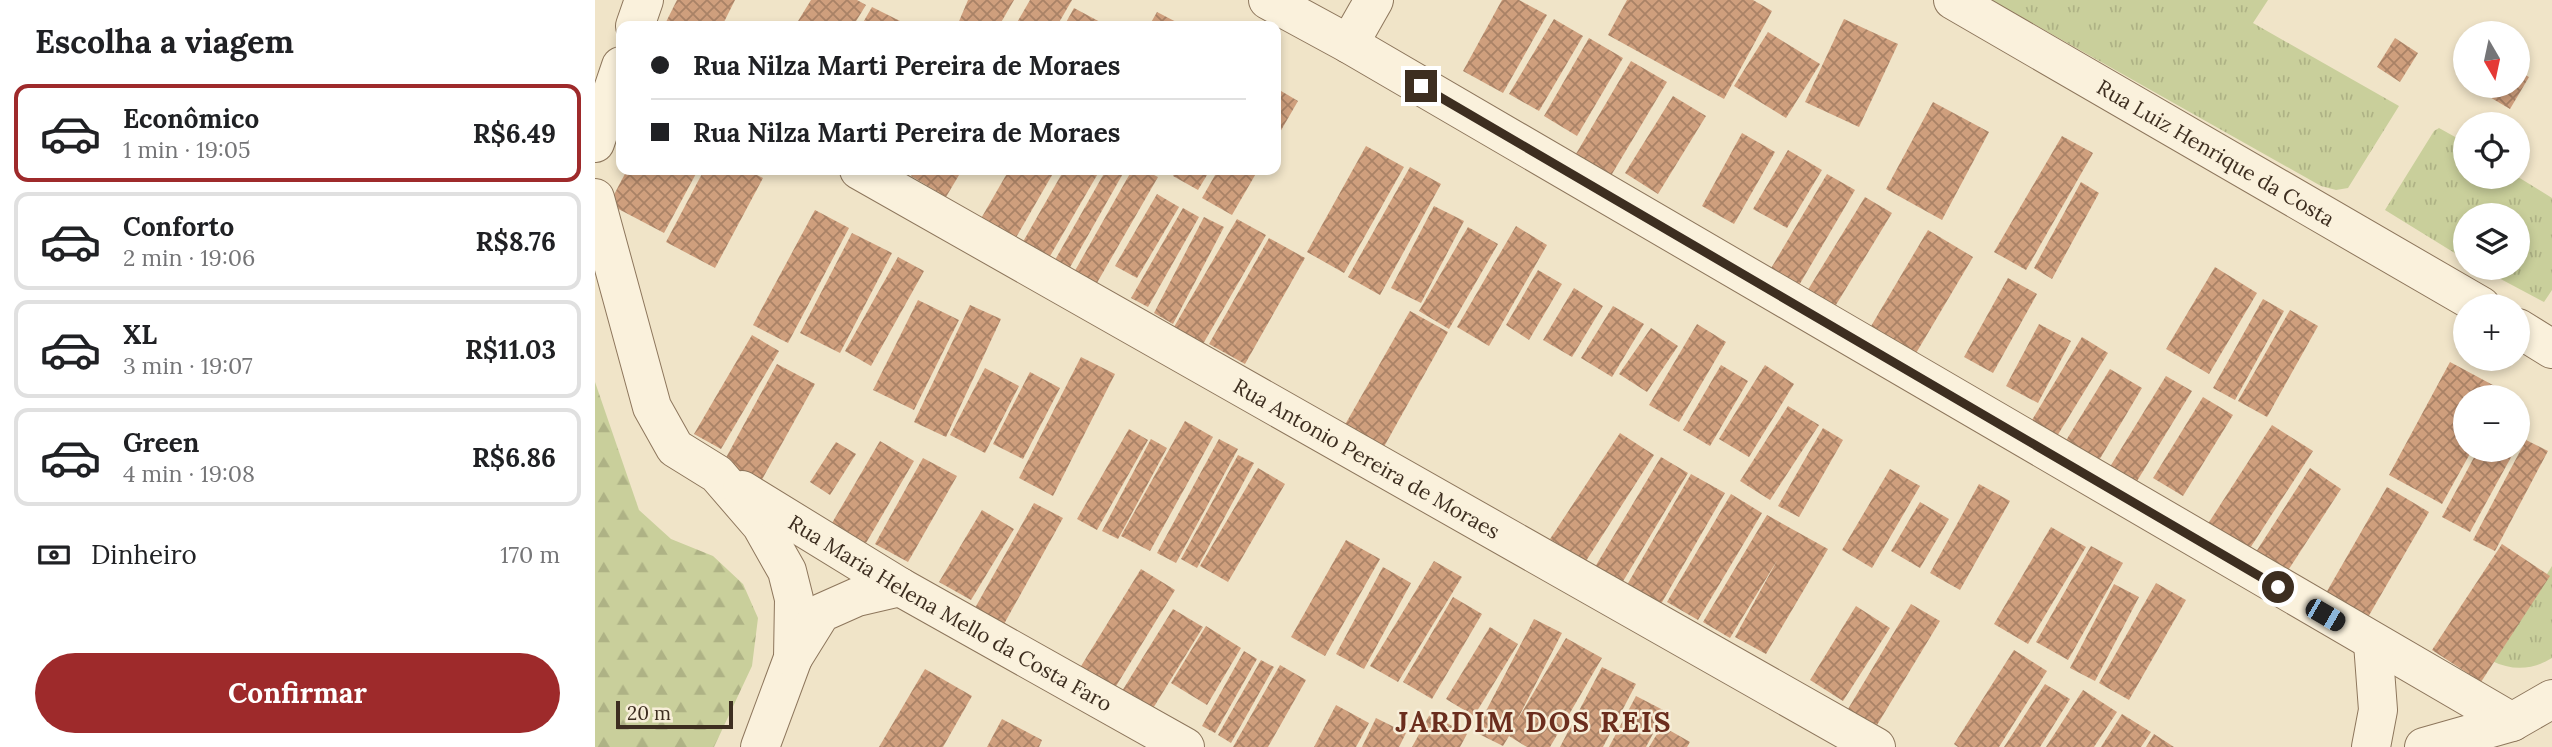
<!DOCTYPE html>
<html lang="pt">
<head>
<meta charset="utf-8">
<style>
	:root { --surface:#fff; --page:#f2f2f2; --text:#202124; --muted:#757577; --line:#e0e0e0; --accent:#9e2a2b }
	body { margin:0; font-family:Lora,serif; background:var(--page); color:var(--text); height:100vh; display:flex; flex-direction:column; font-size:26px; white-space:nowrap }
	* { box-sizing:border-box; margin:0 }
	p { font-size:23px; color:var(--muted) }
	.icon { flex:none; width:38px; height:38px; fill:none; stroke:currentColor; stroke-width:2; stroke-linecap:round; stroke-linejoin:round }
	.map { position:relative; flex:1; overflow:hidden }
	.side { display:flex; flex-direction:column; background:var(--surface); width:595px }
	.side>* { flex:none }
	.top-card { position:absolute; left:21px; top:21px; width:665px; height:154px; border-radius:14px; box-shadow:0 4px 10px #0003; display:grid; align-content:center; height:154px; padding:0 35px; background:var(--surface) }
	.needle { width:46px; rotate:171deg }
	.tools { position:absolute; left:1858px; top:21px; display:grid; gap:14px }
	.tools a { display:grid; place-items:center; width:77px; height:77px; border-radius:50%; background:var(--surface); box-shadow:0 4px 10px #0003; font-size:35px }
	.scale { position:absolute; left:21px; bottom:18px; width:117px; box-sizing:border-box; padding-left:7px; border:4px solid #3d2e20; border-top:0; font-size:19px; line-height:24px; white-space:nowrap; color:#3d2e20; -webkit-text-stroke:5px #f7eed8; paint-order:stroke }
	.end { position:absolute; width:32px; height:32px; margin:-16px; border:9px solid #3d2e20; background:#fff; box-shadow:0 0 0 4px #fff }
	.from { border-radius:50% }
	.car { position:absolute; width:21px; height:42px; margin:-21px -10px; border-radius:9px; box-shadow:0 0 5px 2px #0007; background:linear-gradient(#222 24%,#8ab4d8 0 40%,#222 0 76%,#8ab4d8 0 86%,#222 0) }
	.top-card b { display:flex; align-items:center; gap:24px; height:66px; font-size:26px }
	.top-card b+b { border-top:2px solid var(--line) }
	.top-card i { width:18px; height:18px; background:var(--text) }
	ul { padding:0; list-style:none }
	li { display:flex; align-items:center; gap:21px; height:98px; margin:0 14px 10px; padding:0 21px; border:4px solid var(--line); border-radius:14px }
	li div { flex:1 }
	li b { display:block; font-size:26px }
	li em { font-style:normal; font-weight:700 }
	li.selected { border-color:var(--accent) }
	li>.icon { width:63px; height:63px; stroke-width:1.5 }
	h2 { padding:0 35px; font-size:32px; line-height:84px }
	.pay { display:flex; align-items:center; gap:18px; height:77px; padding:0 35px; font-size:26px }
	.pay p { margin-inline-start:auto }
	.action { display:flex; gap:14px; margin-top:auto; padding:14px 35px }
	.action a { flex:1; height:80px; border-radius:42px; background:var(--accent); color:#fff; font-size:28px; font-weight:700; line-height:80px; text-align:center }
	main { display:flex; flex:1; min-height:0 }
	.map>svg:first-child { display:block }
</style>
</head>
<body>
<main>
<section class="side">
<h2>Escolha a viagem</h2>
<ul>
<li class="selected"><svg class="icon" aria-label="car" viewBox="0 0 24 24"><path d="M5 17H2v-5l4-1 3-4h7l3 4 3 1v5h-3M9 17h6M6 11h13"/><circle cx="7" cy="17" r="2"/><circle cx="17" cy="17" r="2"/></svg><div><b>Econômico</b><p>1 min · 19:05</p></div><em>R$6.49</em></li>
<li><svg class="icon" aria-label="car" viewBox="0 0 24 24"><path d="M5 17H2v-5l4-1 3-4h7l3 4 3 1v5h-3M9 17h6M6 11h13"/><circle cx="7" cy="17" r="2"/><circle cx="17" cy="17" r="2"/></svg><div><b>Conforto</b><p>2 min · 19:06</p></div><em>R$8.76</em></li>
<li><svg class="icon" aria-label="car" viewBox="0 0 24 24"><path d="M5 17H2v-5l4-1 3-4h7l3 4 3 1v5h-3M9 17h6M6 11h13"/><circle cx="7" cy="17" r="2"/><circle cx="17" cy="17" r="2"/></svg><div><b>XL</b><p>3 min · 19:07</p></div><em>R$11.03</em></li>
<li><svg class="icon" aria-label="car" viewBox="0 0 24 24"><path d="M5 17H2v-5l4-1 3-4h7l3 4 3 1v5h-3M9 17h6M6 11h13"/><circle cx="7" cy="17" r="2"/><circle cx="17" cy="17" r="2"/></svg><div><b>Green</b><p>4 min · 19:08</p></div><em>R$6.86</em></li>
</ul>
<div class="pay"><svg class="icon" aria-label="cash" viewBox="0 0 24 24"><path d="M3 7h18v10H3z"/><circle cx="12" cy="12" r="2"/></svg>Dinheiro<p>170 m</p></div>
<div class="action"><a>Confirmar</a></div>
</section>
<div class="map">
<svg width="1957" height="747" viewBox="0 0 1957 747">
	<defs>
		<pattern id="grass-tufts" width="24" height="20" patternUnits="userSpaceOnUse" patternTransform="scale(1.75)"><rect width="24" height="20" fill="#c9cf9b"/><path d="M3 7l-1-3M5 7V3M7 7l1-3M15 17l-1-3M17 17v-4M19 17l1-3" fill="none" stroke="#aeb285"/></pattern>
		<pattern id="forest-firs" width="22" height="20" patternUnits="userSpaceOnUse" patternTransform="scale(1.75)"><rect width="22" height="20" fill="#c9cf9b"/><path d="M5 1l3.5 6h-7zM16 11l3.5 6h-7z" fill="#aeb285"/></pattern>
		<pattern id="building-cross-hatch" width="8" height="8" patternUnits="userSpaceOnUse" patternTransform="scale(1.75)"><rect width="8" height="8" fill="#cf9f7d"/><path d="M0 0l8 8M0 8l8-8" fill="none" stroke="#a98266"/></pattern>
	</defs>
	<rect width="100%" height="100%" fill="#f0e4c8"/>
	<g fill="url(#grass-tufts)">
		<path d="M1396 0H1673L1658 23 1804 106 1753 188 1741 190 1726 186Z"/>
		<path d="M1844 128 1871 143V177H1923L1957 198V290L1949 302 1885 268H1923V215H1871V260L1790 210 1839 131Z"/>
		<path d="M1957 566V658C1938 670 1917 671 1897 661Z"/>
	</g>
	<path fill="url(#forest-firs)" d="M0 382 44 510 76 539 118 556 148 584 163 618 157 666 119 747H0Z"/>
	<g fill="url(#building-cross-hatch)">
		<path d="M82 0H140L127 26H69Z"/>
		<path d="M216 0H262L271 5 258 26H200Z"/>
		<path d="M373 0H419L404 26H362Z"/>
		<path d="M435 0H477L462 26H420Z"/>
		<path d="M907 0H924L952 15 908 93 868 71Z"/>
		<path d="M1032 0H1158L1177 11 1129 99 1013 35Z"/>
		<path d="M277 7 305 21 302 26H266Z"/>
		<path d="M479 8 509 24 508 26H469Z"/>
		<path d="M562 12 589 26H554Z"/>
		<path d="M959 19 988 36 944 111 914 94Z"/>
		<path d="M1249 19 1303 44 1264 127 1210 102Z"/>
		<path d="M1173 32 1225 64 1191 118 1139 86Z"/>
		<path d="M994 38 1028 58 982 136 949 116Z"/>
		<path d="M1800 38 1823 53 1805 82 1782 67Z"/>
		<path d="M1036 61 1072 82 1011 184 975 164Z"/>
		<path d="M1923 71 1934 77 1915 109 1876 86H1923Z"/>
		<path d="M681 88 703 101 681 139Z"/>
		<path d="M1078 96 1111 116 1063 194 1030 173Z"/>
		<path d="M1338 102 1394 132 1347 220 1291 189Z"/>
		<path d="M1147 133 1180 152 1139 224 1107 206Z"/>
		<path d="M1467 136 1498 153 1431 270 1399 252Z"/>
		<path d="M771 146 809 167 749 273 712 252Z"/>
		<path d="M1193 150 1227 170 1192 228 1158 209Z"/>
		<path d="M815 167 846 184 785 295 753 277Z"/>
		<path d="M32 170H103L69 233 14 204Z"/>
		<path d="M109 170H152L168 178 120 268 71 242Z"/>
		<path d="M320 170H367L351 197 316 176Z"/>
		<path d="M414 170H460L419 241 384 222Z"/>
		<path d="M469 170H505L451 263 425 247Z"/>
		<path d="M511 170H530L474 269 460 260Z"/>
		<path d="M537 170H549L563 177 499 288 477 276Z"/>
		<path d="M581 170H615L603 190 578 176Z"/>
		<path d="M623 170H663L637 215 607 198Z"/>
		<path d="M1232 174 1260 190 1203 287 1175 270Z"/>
		<path d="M1486 182 1504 193 1457 279 1439 268Z"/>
		<path d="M562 194 584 207 542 278 520 266Z"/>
		<path d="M1270 197 1297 213 1233 318 1206 301Z"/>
		<path d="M839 206 869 221 826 303 796 288Z"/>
		<path d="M588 208 604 217 553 307 536 298Z"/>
		<path d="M220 210 254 228 193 343 158 325Z"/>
		<path d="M609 217 629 227 578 324 559 313Z"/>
		<path d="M642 219 671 235 608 344 579 327Z"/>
		<path d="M921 226 952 245 894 346 862 327Z"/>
		<path d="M873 227 903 244 854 329 824 311Z"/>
		<path d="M1333 230 1378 257 1314 365 1269 338Z"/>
		<path d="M257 233 297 253 245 353 205 333Z"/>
		<path d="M674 238 710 258 650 364 614 344Z"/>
		<path d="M303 257 329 271 276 366 250 351Z"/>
		<path d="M1620 267 1662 293 1614 374 1571 349Z"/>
		<path d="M943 270 967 284 934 340 911 325Z"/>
		<path d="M1413 278 1442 294 1398 373 1369 357Z"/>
		<path d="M979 288 1008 306 977 357 948 340Z"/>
		<path d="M1668 299 1689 311 1640 400 1618 388Z"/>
		<path d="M323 300 364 320 319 410 278 390Z"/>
		<path d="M375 305 406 319 351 437 319 422Z"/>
		<path d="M1018 306 1049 324 1017 377 986 358Z"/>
		<path d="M1695 310 1723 326 1672 417 1643 401Z"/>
		<path d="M815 311 853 332 786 452 747 430Z"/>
		<path d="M1102 324 1131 342 1084 422 1054 405Z"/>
		<path d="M1444 324 1476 341 1443 403 1411 386Z"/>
		<path d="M1056 328 1083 346 1052 392 1024 374Z"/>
		<path d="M157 335 184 351 126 449 99 434Z"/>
		<path d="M1487 337 1513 353 1459 441 1434 425Z"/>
		<path d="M486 357 520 374 458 496 424 478Z"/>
		<path d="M1855 362 1909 391 1905 397H1871V450H1877L1847 504 1794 475Z"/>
		<path d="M182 364 220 384 164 485 127 465Z"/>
		<path d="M1126 365 1153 381 1115 446 1088 430Z"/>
		<path d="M1170 365 1199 384 1154 457 1124 439Z"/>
		<path d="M390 368 424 386 390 453 355 435Z"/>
		<path d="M1515 369 1547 388 1500 467 1467 447Z"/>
		<path d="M435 372 465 388 428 459 398 444Z"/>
		<path d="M1571 376 1597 391 1539 486 1513 470Z"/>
		<path d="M1608 397 1638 415 1588 496 1558 478Z"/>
		<path d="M1193 406 1224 425 1175 500 1145 481Z"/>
		<path d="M590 421 618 437 555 551 526 536Z"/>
		<path d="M1677 425 1718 451 1648 559 1607 533Z"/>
		<path d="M1228 428 1248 440 1204 517 1183 506Z"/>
		<path d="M534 429 553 440 502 530 482 519Z"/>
		<path d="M1025 433 1059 455 991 561 955 539Z"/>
		<path d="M556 439 572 448 523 539 507 531Z"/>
		<path d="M624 439 643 449 581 563 562 553Z"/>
		<path d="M1931 440 1953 451 1900 551 1878 540Z"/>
		<path d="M285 441 319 461 271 543 237 523Z"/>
		<path d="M241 442 261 454 235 495 215 482Z"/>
		<path d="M1883 450H1920L1875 532 1847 517Z"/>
		<path d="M643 455 659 463 602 568 586 559Z"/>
		<path d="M1066 457 1093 473 1027 583 1000 567Z"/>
		<path d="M328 458 362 476 313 562 280 544Z"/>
		<path d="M663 468 690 484 633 582 605 566Z"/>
		<path d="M1715 468 1746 489 1690 575 1659 555Z"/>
		<path d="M1295 469 1325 486 1277 568 1247 550Z"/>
		<path d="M1096 474 1130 493 1066 604 1032 585Z"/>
		<path d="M1384 484 1415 501 1365 590 1335 573Z"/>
		<path d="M1792 487 1834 512 1769 624 1727 600Z"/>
		<path d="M1136 494 1167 513 1103 620 1072 602Z"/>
		<path d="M1325 502 1354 519 1325 568 1296 551Z"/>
		<path d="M439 503 468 518 409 624 380 608Z"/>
		<path d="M387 510 419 529 376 600 344 582Z"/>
		<path d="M1172 515 1233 549 1171 654 1140 637 1183 559 1135 638 1108 622Z"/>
		<path d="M1456 527 1491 547 1433 644 1399 624Z"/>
		<path d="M751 540 785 559 730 656 696 637Z"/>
		<path d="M1907 544 1955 576 1886 682 1837 650Z"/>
		<path d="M1496 546 1528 563 1473 660 1441 642Z"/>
		<path d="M839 561 867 577 803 682 775 666Z"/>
		<path d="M788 567 816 583 769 669 741 654Z"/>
		<path d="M546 569 580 590 518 691 483 671Z"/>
		<path d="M1561 583 1591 600 1534 700 1504 683Z"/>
		<path d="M1519 584 1544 597 1500 681 1475 668Z"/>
		<path d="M858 597 887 614 837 699 808 682Z"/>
		<path d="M1316 604 1345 621 1282 725 1253 709Z"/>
		<path d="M1261 606 1295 628 1248 701 1215 680Z"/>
		<path d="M578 609 608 627 557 710 527 691Z"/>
		<path d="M939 619 967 633 920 724 971 638 1007 658 955 747H932L914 736 908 746 880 732Z"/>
		<path d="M611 626 646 648 612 705 576 683Z"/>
		<path d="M895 627 923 644 879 716 851 699Z"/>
		<path d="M1419 650 1452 671 1404 747H1363L1359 744Z"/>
		<path d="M649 651 662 659 620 733 607 726Z"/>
		<path d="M666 660 679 667 636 743 623 735Z"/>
		<path d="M685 665 711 680 673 747H638Z"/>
		<path d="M1007 667 1041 684 1008 747H965Z"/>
		<path d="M330 669 377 696 348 747H284Z"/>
		<path d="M1450 684 1475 699 1445 747H1409Z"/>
		<path d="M1488 690 1522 712 1499 747H1451Z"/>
		<path d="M1041 696 1070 711 1051 747H1014Z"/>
		<path d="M741 705 774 723 761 747H719Z"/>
		<path d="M835 714 872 734 865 747H817Z"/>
		<path d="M1527 714 1556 732 1546 747H1506Z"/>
		<path d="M781 718 811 733 804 747H767Z"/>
		<path d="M407 719 447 740 444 747H392Z"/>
		<path d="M1067 726 1095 742 1092 747H1054Z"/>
		<path d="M1559 734 1579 747H1551Z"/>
	</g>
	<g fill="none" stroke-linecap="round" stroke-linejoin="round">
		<g stroke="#8d765c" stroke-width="40">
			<g id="minor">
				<path d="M673 0 754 44 1917 722"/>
				<path id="s1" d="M1358 0 1886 306"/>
				<path d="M40 26 49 0"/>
				<path d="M754 44 779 0"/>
				<path d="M0 143 26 66"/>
				<path id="s2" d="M264 170 1281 747"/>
				<path d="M0 198 57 407 80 448 122 474 166 525 192 571 199 599 198 658 165 747"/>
				<path d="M1923 328 1957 349"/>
				<path id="s3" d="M147 490 305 587 590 747"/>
				<path d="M198 658 226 613 262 597 305 587"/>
				<path d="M1776 747 1783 710 1778 643"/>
				<path d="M1829 747 1917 722 1957 699"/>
			</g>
		</g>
		<use href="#minor" stroke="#faf1dc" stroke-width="38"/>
	</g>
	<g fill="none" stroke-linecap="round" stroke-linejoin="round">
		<path stroke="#3d2e20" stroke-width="9" d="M826 86 1683 587"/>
	</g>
	<g text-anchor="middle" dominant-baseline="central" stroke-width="5" stroke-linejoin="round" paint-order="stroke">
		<g font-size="21" fill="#3d2e20" stroke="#f7eed8">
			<text stroke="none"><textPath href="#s1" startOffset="304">Rua Luiz Henrique da Costa</textPath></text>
			<text stroke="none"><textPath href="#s2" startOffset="584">Rua Antonio Pereira de Moraes</textPath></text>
			<text stroke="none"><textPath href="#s3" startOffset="242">Rua Maria Helena Mello da Costa Faro</textPath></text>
		</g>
		<g font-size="28" font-weight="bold" letter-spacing="2" fill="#6b2e1e" stroke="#f7eed8">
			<text x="939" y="722">JARDIM DOS REIS</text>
		</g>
	</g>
</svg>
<div class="tools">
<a><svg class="needle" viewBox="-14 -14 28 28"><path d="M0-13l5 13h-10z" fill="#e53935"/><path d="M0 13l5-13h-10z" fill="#757577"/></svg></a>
<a><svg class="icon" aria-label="locate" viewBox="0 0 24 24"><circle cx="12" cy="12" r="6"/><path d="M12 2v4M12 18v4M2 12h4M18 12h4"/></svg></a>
<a><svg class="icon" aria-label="layers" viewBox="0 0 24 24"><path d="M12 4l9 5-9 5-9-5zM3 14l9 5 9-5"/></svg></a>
<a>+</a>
<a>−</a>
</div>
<div class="scale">20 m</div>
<i class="end from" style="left:1683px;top:587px"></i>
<i class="end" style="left:826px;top:86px"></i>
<i class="car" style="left:1730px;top:615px;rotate:120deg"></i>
<div class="top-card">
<b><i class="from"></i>Rua Nilza Marti Pereira de Moraes</b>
<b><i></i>Rua Nilza Marti Pereira de Moraes</b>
</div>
</div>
</main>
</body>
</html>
